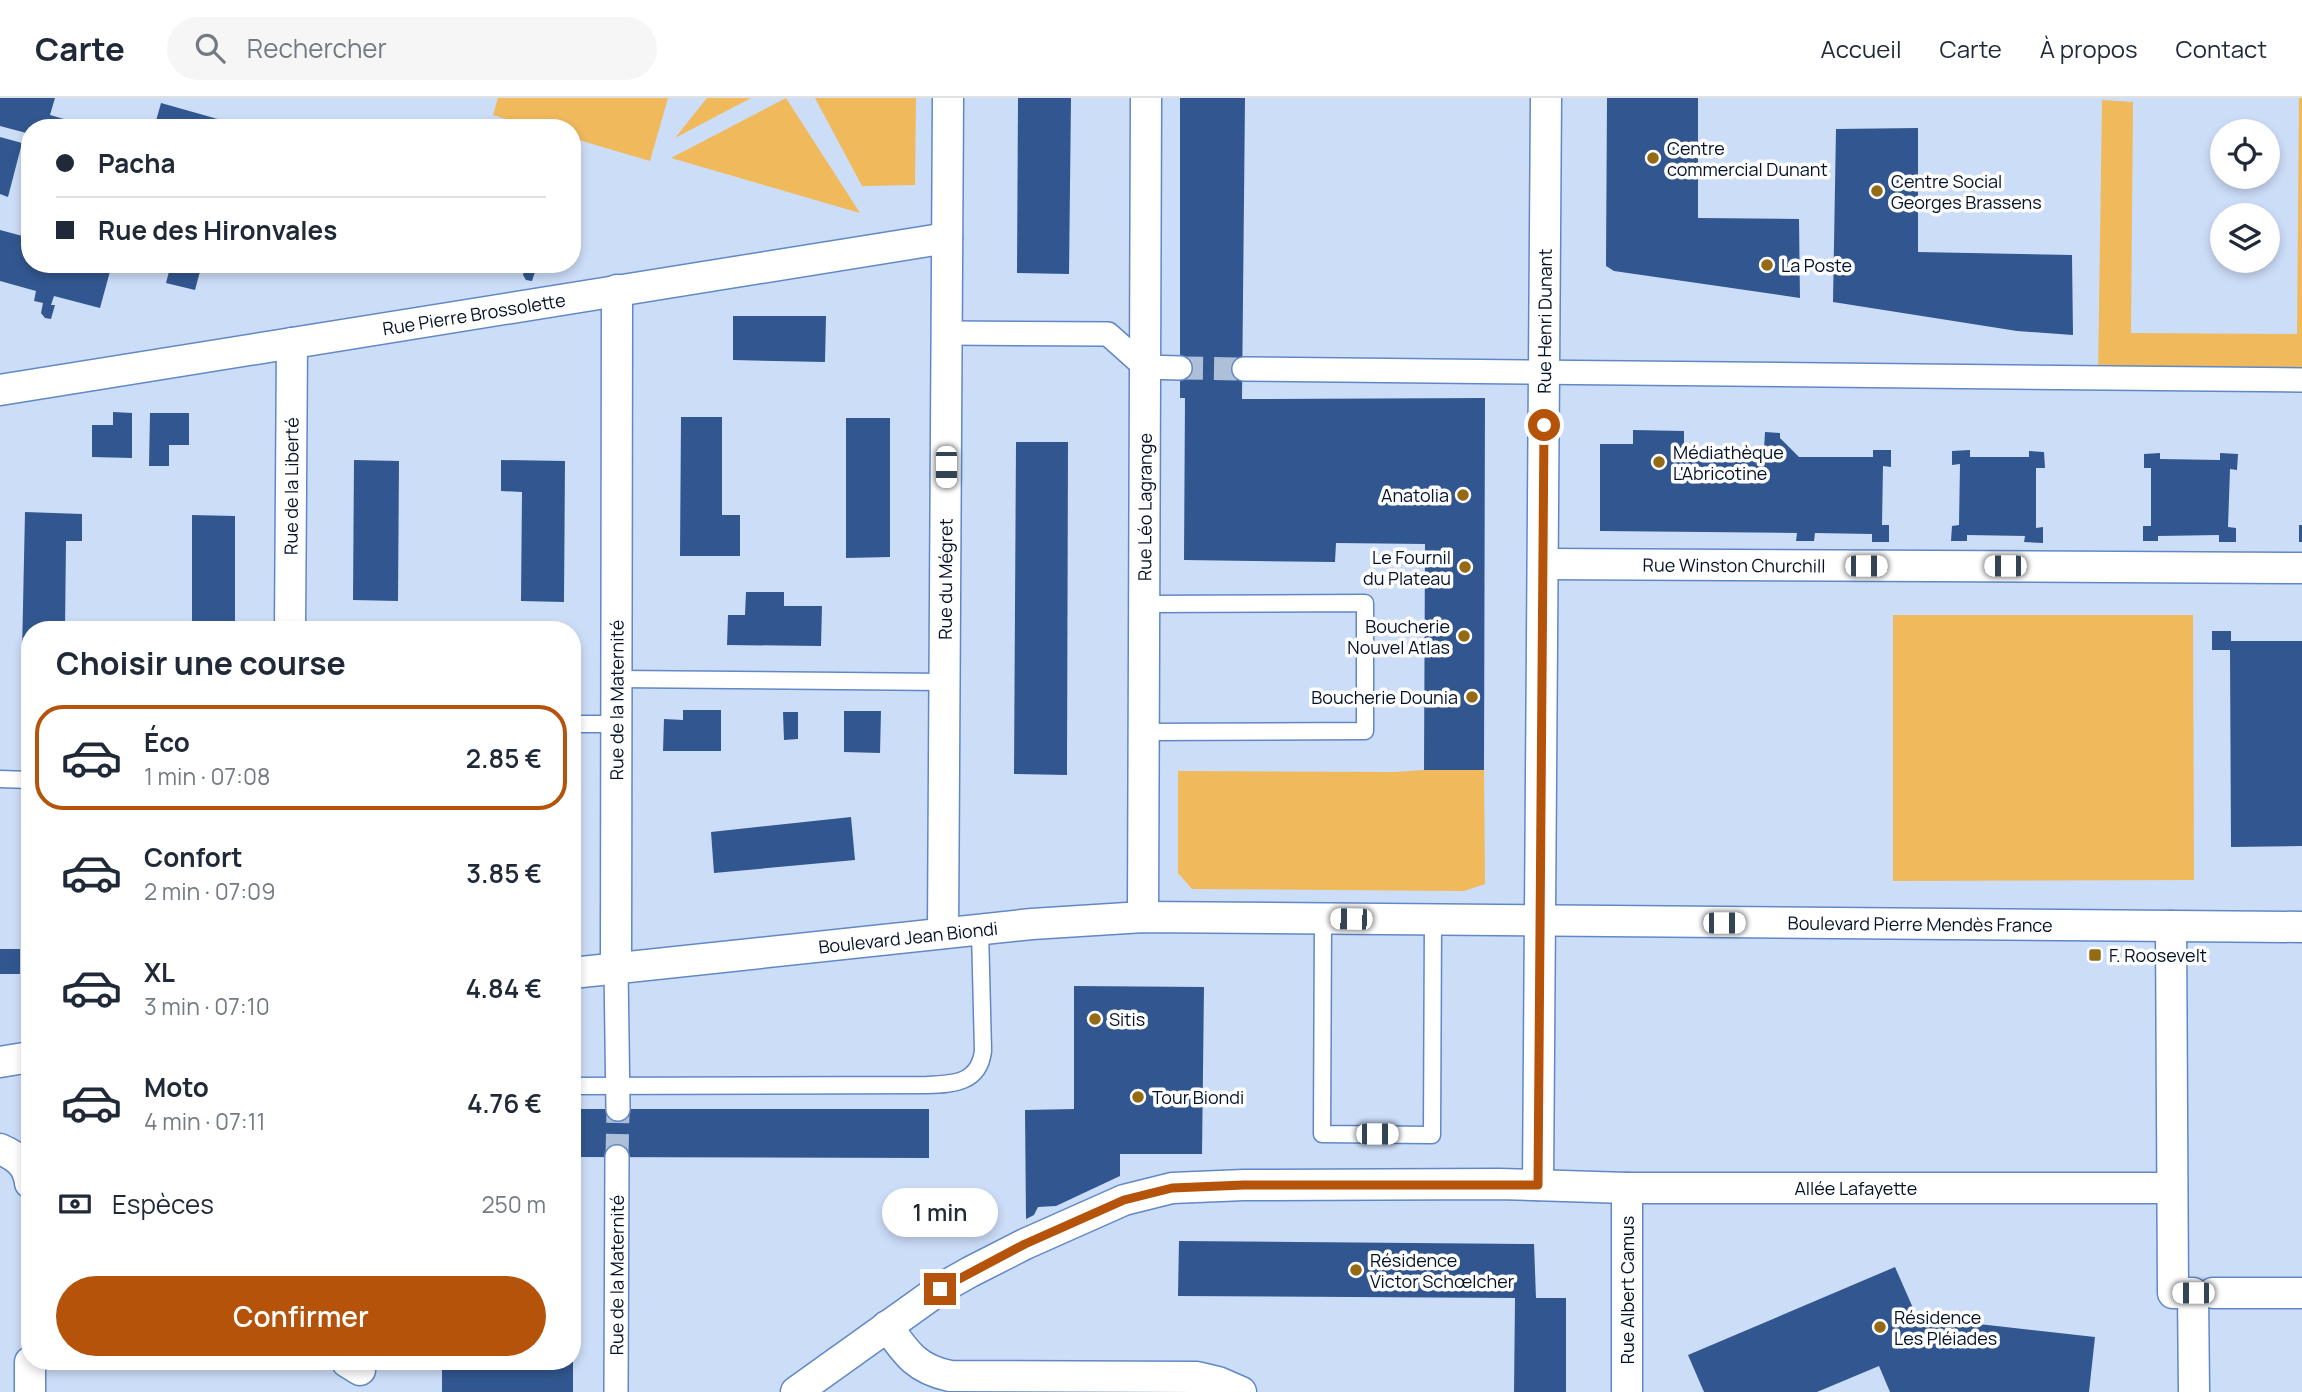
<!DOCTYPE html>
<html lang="fr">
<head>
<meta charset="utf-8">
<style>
	:root { --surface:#fff; --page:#f6f6f7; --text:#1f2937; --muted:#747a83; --line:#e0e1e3; --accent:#b45309 }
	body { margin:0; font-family:Manrope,sans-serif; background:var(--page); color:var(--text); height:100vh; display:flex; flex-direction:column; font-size:26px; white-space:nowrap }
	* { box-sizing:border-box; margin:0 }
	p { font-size:23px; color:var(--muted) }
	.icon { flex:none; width:38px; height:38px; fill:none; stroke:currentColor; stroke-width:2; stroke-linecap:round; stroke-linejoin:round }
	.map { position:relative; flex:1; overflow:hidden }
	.drawer { position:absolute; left:21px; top:523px; width:560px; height:749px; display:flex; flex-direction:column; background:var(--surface); border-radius:28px; box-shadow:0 4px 10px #0003 }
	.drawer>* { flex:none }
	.banner { position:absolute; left:21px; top:21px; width:560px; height:154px; border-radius:28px; box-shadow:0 4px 10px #0003; display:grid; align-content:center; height:154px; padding:0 35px; background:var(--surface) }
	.tools { position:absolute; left:2210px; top:21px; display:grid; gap:14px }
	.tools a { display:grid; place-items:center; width:70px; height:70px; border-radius:50%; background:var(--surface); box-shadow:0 4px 10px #0003; font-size:35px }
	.end { position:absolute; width:32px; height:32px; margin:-16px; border:9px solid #b45309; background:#fff; box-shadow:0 0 0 4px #fff }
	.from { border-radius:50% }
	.bubble { position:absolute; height:49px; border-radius:24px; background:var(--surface); box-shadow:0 4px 10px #0003; font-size:23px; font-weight:600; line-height:49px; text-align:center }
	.car { position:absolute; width:21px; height:42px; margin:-21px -10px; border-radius:9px; box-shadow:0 0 5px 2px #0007; background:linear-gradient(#fff 24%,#345 0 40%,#fff 0 76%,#345 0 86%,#fff 0) }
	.banner b { display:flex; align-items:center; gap:24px; height:66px; font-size:26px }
	.banner b+b { border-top:2px solid var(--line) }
	.banner i { width:18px; height:18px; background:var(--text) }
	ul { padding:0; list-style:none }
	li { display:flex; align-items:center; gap:21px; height:105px; margin:0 14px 10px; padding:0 21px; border:4px solid transparent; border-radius:28px }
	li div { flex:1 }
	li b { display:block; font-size:26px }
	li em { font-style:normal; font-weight:600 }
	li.selected { border-color:var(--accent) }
	li>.icon { width:63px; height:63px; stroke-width:1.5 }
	h2 { padding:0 35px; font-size:32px; line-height:84px }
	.pay { display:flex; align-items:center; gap:18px; height:77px; padding:0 35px; font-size:26px }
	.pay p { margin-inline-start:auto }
	.primary-button { display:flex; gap:14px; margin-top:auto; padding:14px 35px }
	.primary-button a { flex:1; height:80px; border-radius:42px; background:var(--accent); color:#fff; font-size:28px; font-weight:600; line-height:80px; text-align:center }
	header { display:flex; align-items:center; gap:42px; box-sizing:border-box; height:98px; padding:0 35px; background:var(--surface); border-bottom:2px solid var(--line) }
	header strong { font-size:33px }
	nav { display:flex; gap:38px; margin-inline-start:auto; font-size:24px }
	.search { width:490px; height:63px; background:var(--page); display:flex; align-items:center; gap:18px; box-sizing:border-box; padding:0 24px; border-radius:38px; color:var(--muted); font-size:26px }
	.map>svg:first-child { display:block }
</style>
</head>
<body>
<header>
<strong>Carte</strong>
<div class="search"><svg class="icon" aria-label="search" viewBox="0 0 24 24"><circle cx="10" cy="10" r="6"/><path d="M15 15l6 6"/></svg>Rechercher</div>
<nav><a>Accueil</a><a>Carte</a><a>À propos</a><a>Contact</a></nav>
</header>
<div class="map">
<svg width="2302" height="1294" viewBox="0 0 2302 1294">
	<rect width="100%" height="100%" fill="#ccddf8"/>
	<g fill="#efb95c">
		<path d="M498 0H668L650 63 572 40V30H536L493 17Z"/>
		<path d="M707 0H751L675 40Z"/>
		<path d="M786 0 860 115 671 60Z"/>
		<path d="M815 0H916L915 87 862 88Z"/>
		<path d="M2299 0H2302V282L2098 280 2102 2 2133 4 2131 235 2297 236Z"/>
		<path d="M1893 517H2193L2194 782 1893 783Z"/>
		<path d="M1424 672H1484L1485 786 1464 793 1192 791 1178 775V673L1395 674Z"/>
	</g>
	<g fill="#325790">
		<path d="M0 0H55L50 17 95 30H30V36L0 28Z"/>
		<path d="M1018 0H1071L1069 176 1017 175Z"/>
		<path d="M1180 0H1245L1242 301 1485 300 1484 672H1424L1425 446 1336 445 1335 464 1184 462 1185 300H1180Z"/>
		<path d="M1607 0H1698V120L1799 121 1800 200 1614 173 1606 168Z"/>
		<path d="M161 5 246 29V30H154Z"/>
		<path d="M1918 30V154L2072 157 2073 237 2017 233 1833 204 1836 31Z"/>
		<path d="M0 39 22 45 8 99 0 96Z"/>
		<path d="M572 121 581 124 573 156H572Z"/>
		<path d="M0 132 30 140V166H112L100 210 54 198 51 207H55L51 221 45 220 41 215 43 205 34 203 36 193 0 183Z"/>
		<path d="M171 166H202L195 192 166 185Z"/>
		<path d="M526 166 537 168 532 183 526 182 523 177Z"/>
		<path d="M733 218H826L825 264 733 262Z"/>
		<path d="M113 314 132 315V360L92 359V327H113Z"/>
		<path d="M150 315H189V347H169V368H149Z"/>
		<path d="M681 319H722V417H740V458H680Z"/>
		<path d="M846 320H890V459L846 460Z"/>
		<path d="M1633 332 1684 333V352L1764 351 1765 334 1780 335V340L1799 359H1873V352H1891V369L1883 368 1882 427H1889V444H1872V436L1815 435 1814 443H1796L1797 435 1600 433V346H1633Z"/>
		<path d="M1016 344H1068L1067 677 1014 676Z"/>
		<path d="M1970 352V359H2029V353L2044 354 2045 370H2036V430L2043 429V445L2024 444 2025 438 1967 437V443H1951L1952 428 1959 427 1960 366 1952 367V353Z"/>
		<path d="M2160 355V361L2220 362V355L2238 356 2237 372 2230 371 2228 429 2236 430V444H2219V437L2158 438V443H2143V428H2151V370H2144V356Z"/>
		<path d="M354 362 399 363 398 503 353 502Z"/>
		<path d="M501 362 565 363 564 504 521 503 522 394 501 393Z"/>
		<path d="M25 414 82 416V443H66L65 532H30V555H22Z"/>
		<path d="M192 417 235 418V532H192Z"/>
		<rect x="2299" y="427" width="3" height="17"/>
		<path d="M746 494H784V508H822L821 548 727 547 728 517H745Z"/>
		<path d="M421 526 459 527 458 532H421Z"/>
		<path d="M2212 533H2231V543H2302V748L2231 749 2230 552H2212Z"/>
		<path d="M683 612H721V653H663L664 621 683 622Z"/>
		<path d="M844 613H881L880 655 844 654Z"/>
		<path d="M783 614H798V641L784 642Z"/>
		<rect x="24" y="707" width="6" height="43"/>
		<path d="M851 719 855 762 714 775 711 734Z"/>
		<rect x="0" y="851" width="20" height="25"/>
		<path d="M1074 888 1204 889 1202 1056H1120V1078L1056 1108 1038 1109 1034 1117 1026 1121 1025 1012 1074 1011Z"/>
		<path d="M572 1011H929V1060L572 1059Z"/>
		<path d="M1179 1143 1534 1146 1536 1200H1566V1294H1514L1515 1200 1178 1198Z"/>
		<path d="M1895 1169 1917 1219 2095 1239 2089 1294H1890L1879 1268 1817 1294H1704L1688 1257Z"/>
		<rect x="442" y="1264" width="131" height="30"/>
	</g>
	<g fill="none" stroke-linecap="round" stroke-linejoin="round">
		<g stroke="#aebfd9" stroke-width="23" stroke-dasharray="23 11" stroke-linecap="butt">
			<path d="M1180 270 1244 271"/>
			<path d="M617 1059 618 1011"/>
		</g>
		<g stroke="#6188c5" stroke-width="19">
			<g id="service">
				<path d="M617 581 944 584"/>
				<path d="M572 626H616"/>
				<path d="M1144 634 1365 633V505L1144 506"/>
				<path d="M0 681 30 682"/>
				<path d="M1323 820 1322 1036 1432 1037 1433 822"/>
				<path d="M572 988 927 987C954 986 979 985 983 953L980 832"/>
			</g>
		</g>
		<g stroke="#6188c5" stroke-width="26">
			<g id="pedestrian">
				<path d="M946 235 1108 236 1145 269 1180 270"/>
				<path d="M1244 271 2302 282"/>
				<path d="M616 870 618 1011"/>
				<path id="s1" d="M616 1294 617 1059"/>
			</g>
		</g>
		<g stroke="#6188c5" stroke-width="33">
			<g id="minor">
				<path id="s2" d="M0 292 947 140"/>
				<path id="s3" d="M1543 466 2302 470"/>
				<path id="s4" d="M290 532 292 245"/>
				<path id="s5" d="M1143 819 1146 0"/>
				<path d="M2171 828 2173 1195H2193L2194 1294"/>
				<path id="s6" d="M943 835 948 0"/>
				<path id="s7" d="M616 870 617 192"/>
				<path id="s8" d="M572 875 1032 826 1143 819 2302 829"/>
				<path d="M0 964 30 959"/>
				<path d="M0 1051C16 1058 28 1066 30 1085"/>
				<path id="s9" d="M1538 1087 1546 0"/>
				<path d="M2213 1195H2302"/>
				<path d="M887 1228C906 1255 916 1271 950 1278L1197 1279 1218 1284 1241 1294"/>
				<path d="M30 1264V1294"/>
				<path d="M347 1264 360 1272"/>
				<path id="s10" d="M796 1294 940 1191 970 1174 1025 1146 1124 1102 1172 1090 1244 1087 1499 1086 1627 1090H2172"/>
				<path d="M1627 1294V1090"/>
			</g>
		</g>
		<use href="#service" stroke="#fff" stroke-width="16"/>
		<use href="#pedestrian" stroke="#fff" stroke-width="23"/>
		<use href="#minor" stroke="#fff" stroke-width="30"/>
	</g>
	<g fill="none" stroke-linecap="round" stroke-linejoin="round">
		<path stroke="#b45309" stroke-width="9" d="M940 1191 1025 1146 1124 1102 1172 1090 1244 1087H1538L1544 327"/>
	</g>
	<g fill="#946a15" stroke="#fdfdfd" stroke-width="2.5">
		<circle cx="1653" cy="60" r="7"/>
		<circle cx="1877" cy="93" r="7"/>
		<circle cx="1767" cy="167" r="7"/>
		<circle cx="1659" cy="364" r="7"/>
		<circle cx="1463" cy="397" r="7"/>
		<circle cx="1465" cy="469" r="7"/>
		<circle cx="1464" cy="538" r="7"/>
		<circle cx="1472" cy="599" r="7"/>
		<rect x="2088" y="850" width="14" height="14" rx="3.5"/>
		<circle cx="1095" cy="921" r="7"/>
		<circle cx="1138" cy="999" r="7"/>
		<circle cx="1356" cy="1172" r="7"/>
		<circle cx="1880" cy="1229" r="7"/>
	</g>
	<g text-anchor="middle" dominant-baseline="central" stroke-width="7" stroke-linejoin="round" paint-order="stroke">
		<g font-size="18" fill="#041229" stroke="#fdfdfd" text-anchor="start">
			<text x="1667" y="50">Centre<tspan x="1667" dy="21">commercial Dunant</tspan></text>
			<text x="1891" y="83">Centre Social<tspan x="1891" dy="21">Georges Brassens</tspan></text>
			<text x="1781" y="167">La Poste</text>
			<text x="1673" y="354">Médiathèque<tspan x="1673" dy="21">L'Abricotine</tspan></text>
			<text x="1449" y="397" text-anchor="end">Anatolia</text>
			<text x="1451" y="459" text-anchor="end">Le Fournil<tspan x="1451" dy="21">du Plateau</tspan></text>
			<text x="1450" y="528" text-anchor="end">Boucherie<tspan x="1450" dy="21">Nouvel Atlas</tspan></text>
			<text x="1458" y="599" text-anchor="end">Boucherie Dounia</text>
			<text x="2109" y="857">F. Roosevelt</text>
			<text x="1109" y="921">Sitis</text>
			<text x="1152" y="999">Tour Biondi</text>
			<text x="1370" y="1162">Résidence<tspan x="1370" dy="21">Victor Schœlcher</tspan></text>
			<text x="1894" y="1219">Résidence<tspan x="1894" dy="21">Les Pléiades</tspan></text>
		</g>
		<g font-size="18" fill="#041229" stroke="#fdfdfd">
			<text stroke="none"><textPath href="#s2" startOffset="480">Rue Pierre Brossolette</textPath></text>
			<text stroke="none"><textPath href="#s9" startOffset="864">Rue Henri Dunant</textPath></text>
			<text stroke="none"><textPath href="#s4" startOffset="144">Rue de la Liberté</textPath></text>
			<text stroke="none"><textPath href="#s5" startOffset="410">Rue Léo Lagrange</textPath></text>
			<text stroke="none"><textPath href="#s3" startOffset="191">Rue Winston Churchill</textPath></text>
			<text stroke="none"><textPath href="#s6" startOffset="354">Rue du Mégret</textPath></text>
			<text stroke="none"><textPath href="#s7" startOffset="268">Rue de la Maternité</textPath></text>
			<text stroke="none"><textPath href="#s8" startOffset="1351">Boulevard Pierre Mendès France</textPath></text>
			<text stroke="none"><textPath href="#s8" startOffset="338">Boulevard Jean Biondi</textPath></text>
			<text stroke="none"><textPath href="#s10" startOffset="1115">Allée Lafayette</textPath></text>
			<text stroke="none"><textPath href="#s1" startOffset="117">Rue de la Maternité</textPath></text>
			<text transform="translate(1627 1192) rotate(-90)">Rue Albert Camus</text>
		</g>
	</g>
</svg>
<div class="tools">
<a><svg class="icon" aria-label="locate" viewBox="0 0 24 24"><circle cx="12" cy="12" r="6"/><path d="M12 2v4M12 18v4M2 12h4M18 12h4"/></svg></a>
<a><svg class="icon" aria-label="layers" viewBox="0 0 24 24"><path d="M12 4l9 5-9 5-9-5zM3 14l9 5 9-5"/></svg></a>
</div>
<i class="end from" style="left:1544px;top:327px"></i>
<i class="end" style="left:940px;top:1191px"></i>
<div class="bubble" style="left:882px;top:1090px;width:116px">1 min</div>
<i class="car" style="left:946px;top:369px;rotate:180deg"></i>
<i class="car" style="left:1866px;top:468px;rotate:90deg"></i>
<i class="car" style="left:2005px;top:468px;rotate:270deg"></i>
<i class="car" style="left:1351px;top:821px;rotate:271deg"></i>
<i class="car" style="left:1724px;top:825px;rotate:90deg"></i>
<i class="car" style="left:1377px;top:1036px;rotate:90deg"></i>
<i class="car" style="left:2193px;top:1195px;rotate:270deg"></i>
<div class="banner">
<b><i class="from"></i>Pacha</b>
<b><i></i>Rue des Hironvales</b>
</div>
<section class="drawer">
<h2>Choisir une course</h2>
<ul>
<li class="selected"><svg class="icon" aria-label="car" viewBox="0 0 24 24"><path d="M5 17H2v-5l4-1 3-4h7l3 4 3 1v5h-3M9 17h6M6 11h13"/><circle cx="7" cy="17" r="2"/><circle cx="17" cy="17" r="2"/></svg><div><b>Éco</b><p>1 min · 07:08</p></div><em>2.85 €</em></li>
<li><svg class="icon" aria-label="car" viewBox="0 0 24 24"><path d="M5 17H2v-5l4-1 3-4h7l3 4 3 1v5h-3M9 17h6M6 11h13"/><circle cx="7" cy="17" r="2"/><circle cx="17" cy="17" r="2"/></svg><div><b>Confort</b><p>2 min · 07:09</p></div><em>3.85 €</em></li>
<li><svg class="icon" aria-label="car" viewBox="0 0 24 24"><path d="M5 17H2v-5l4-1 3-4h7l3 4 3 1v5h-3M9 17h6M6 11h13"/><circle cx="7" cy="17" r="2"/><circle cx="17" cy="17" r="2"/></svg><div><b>XL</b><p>3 min · 07:10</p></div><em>4.84 €</em></li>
<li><svg class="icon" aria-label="car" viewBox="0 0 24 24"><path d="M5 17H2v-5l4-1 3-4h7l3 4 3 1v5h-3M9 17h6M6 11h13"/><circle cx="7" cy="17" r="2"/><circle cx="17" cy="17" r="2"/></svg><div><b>Moto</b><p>4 min · 07:11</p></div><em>4.76 €</em></li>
</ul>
<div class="pay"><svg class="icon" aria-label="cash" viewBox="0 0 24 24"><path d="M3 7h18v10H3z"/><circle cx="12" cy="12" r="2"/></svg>Espèces<p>250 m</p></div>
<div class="primary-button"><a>Confirmer</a></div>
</section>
</div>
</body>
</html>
